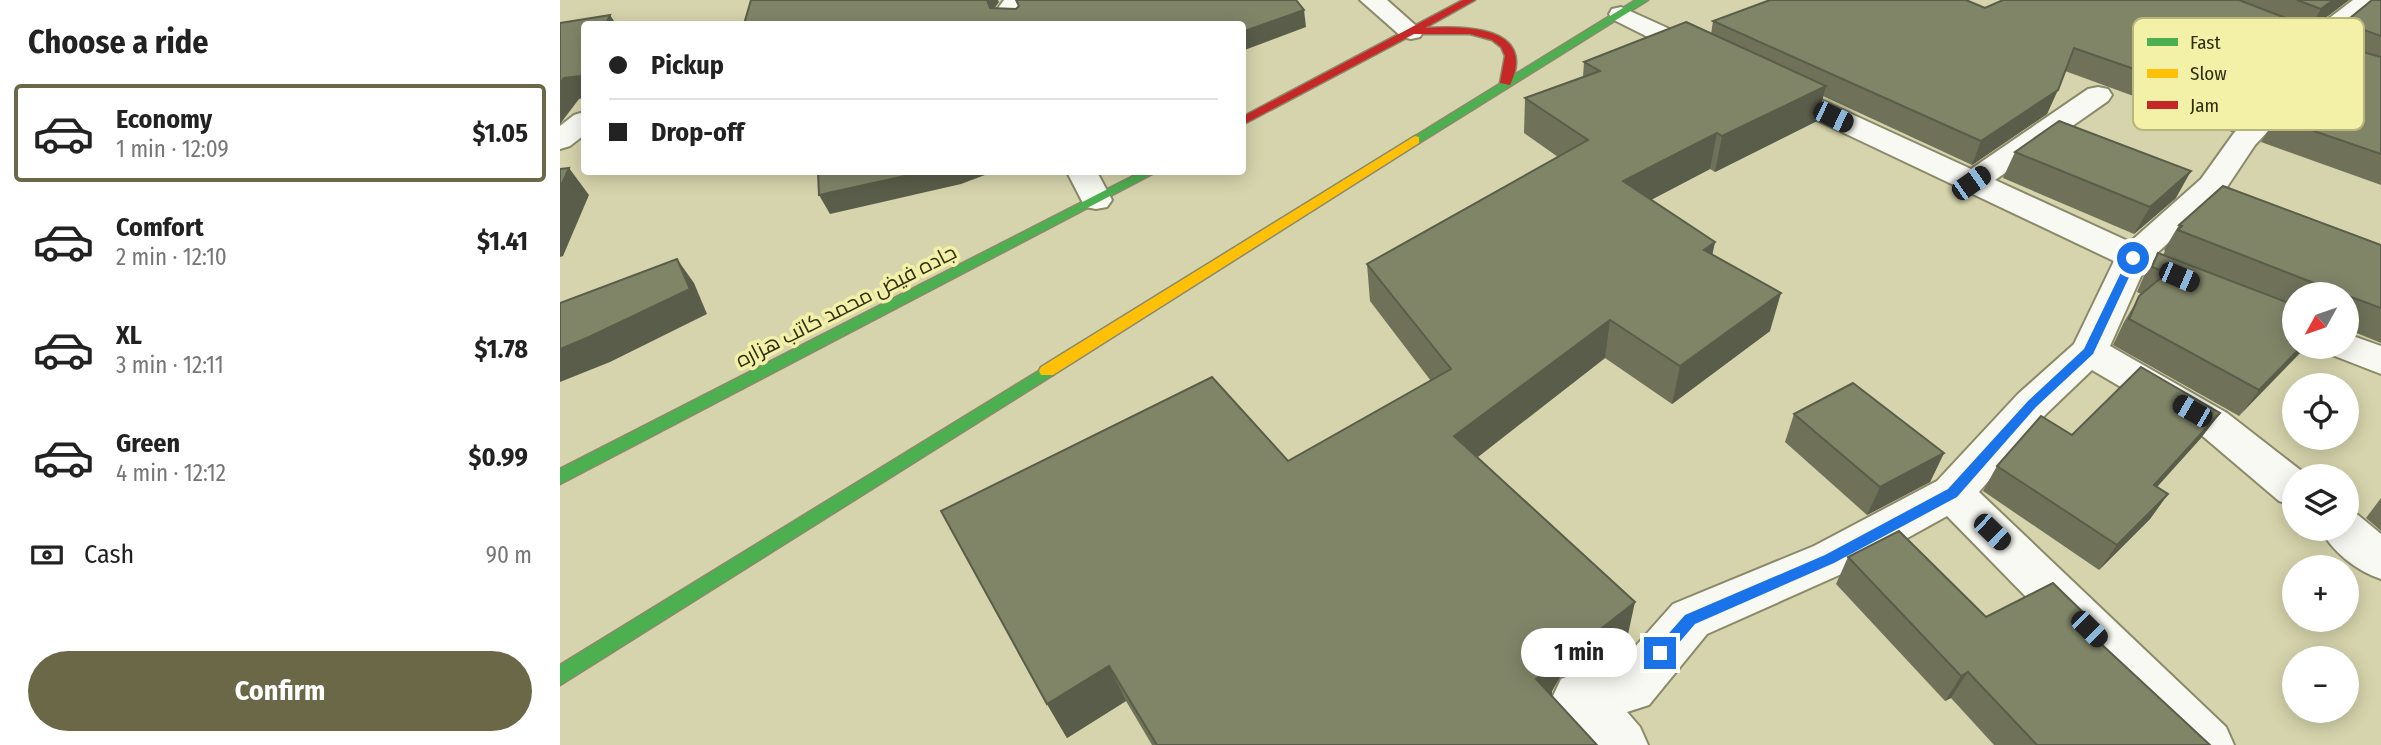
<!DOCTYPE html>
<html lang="en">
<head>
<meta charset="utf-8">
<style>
	:root { --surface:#fff; --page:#f6f6f6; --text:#222; --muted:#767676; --line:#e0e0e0; --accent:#6a6847 }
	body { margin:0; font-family:"Fira Sans Condensed",Cairo,sans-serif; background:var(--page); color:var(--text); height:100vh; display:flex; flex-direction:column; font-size:26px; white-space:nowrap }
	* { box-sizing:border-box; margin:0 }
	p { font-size:23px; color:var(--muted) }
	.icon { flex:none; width:38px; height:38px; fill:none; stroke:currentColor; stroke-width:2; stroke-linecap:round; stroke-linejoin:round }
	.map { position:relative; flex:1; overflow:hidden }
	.drawer { display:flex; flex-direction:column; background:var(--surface); width:560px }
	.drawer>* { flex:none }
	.banner { position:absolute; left:21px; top:21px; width:665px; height:154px; border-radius:7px; box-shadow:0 4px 18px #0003; display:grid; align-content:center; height:154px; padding:0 28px; background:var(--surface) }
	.needle { width:46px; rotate:230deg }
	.fabs { position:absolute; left:1722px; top:282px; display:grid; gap:14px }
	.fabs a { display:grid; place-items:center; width:77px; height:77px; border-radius:50%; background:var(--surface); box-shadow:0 4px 18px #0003; font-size:35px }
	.end { position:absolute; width:32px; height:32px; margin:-16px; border:9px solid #1a73e8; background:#fff; box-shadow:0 0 0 4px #fff }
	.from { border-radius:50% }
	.bubble { position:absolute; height:49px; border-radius:24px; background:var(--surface); box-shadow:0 4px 18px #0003; font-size:23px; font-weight:700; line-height:49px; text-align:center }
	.car { position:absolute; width:21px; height:42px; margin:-21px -10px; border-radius:9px; box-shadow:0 0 5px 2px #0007; background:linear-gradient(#222 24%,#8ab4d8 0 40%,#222 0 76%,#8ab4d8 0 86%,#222 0) }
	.banner b { display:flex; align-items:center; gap:24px; height:66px; font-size:26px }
	.banner b+b { border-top:2px solid var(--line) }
	.banner i { width:18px; height:18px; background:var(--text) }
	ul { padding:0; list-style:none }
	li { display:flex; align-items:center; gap:21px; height:98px; margin:0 14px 10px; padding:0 14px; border:4px solid transparent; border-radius:7px }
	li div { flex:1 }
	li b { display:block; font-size:26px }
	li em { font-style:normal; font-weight:700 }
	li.current { border-color:var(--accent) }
	li>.icon { width:63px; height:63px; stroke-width:1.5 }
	h2 { padding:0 28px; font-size:32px; line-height:84px }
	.pay { display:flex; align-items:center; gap:18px; height:77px; padding:0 28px; font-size:26px }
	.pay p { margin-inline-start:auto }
	.primary-button { display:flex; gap:14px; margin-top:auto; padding:14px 28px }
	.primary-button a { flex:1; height:80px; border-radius:42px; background:var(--accent); color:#fff; font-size:28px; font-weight:700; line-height:80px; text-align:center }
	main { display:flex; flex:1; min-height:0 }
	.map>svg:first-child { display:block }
</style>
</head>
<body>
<main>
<section class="drawer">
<h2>Choose a ride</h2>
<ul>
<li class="current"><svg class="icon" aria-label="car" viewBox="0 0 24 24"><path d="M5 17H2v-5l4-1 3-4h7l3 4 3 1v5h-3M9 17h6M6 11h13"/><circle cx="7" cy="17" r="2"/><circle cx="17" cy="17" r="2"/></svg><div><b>Economy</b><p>1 min · 12:09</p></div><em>$1.05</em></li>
<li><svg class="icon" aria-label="car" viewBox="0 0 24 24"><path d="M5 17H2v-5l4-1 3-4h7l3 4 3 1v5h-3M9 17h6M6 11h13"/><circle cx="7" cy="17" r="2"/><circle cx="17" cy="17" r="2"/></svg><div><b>Comfort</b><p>2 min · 12:10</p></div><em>$1.41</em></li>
<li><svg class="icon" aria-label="car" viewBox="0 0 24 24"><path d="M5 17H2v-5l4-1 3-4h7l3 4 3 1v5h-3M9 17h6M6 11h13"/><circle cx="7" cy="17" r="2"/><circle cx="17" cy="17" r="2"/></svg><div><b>XL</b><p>3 min · 12:11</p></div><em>$1.78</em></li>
<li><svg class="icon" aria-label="car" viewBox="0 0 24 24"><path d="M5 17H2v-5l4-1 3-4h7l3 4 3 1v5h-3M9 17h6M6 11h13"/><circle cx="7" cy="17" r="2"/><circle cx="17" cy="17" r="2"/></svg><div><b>Green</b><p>4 min · 12:12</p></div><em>$0.99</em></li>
</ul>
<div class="pay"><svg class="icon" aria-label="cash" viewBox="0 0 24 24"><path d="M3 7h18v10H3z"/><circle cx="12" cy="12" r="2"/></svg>Cash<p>90 m</p></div>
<div class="primary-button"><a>Confirm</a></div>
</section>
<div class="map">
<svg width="1821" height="745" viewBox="0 0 1821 745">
	<rect width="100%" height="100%" fill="#d5d4ac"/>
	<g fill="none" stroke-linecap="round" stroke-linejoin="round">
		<g stroke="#8a8969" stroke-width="4">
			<g id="street">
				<path d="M444 0H468L457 15 462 24H438L433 15Z"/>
				<path d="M800 0H827L863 32 860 37 851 39 842 37Z"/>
				<path d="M1793 0H1820L1760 49 1751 52 1742 49 1738 44 1742 39Z"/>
				<path d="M1061 7 1156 50 1160 56 1156 62 1147 64 1138 62 1052 19 1049 14 1052 9Z"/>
				<path d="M1764 49 1773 51 1777 57 1773 63 1695 145 1663 193 1596 254 1609 260 1614 268 1609 276 1597 279 1582 274 1550 346 1667 413 1748 476H1734V506L1719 501 1639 433 1532 370 1486 414 1419 492 1666 727 1674 745H1611L1387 516 1286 572 1147 634 1089 705 1067 712 1080 727 1088 745H1027L1001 713 993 696 1001 679 1019 672 1057 667 1113 604 1254 546 1377 481 1458 394 1514 344 1554 261 1204 95 1200 89 1204 83 1214 81 1224 83 1411 169 1528 89 1538 87 1548 89 1552 95 1548 101 1435 180 1570 242 1641 179 1674 133 1755 51Z"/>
				<path d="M24 112V135L10 146 0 149V126L14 115Z"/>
				<path d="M507 172H537L552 200 547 207 536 209 525 207Z"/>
				<path d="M1787 334 1821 346V374L1772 355 1767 346H1787Z"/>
				<path d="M1787 512 1798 515 1821 534V579C1797 571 1771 551 1760 528H1787Z"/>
			</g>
		</g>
		<g stroke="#8a8969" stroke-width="3">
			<g id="fast">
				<path d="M1076 0H1088L859 143H851L849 140Z"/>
				<path d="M581 172H596L0 484V469Z"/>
				<path d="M487 366 493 367 495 371 493 375 0 685V665Z"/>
			</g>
		</g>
		<g stroke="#8a8969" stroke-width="3">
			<path id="slow" d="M855 136 859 137V143L493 375H481L479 371 481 367Z"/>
		</g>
		<g stroke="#8a8969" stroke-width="3">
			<path id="jam" d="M903 0H915L865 28C902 26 978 25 950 85L940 83 945 56 941 47 932 40 910 34H854L682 125V117Z"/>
		</g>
		<use href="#street" fill="#f9f9f3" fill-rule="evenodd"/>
		<use href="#fast" fill="#4caf50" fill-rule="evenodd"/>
		<use href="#slow" fill="#ffc107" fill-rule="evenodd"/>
		<use href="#jam" fill="#c62828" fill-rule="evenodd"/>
	</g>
	<g fill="#6f7259">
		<path d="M1443 0H1789L1752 28 1759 34 1745 57 1672 132 1505 71 1487 114 1412 165 1263 96 1257 121 1155 172 1150 169 1091 200 1155 242 1152 255 1210 331 1112 404 1045 358 917 457 1067 639 1031 668 1000 677 992 691V696L1037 745H592L566 701 507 738 487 704 728 461 871 381 810 301 807 264 998 157 964 133 965 98 1023 77 1024 62 1151 34 1153 21 1425 8Z"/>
		<path d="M1821 0V185L1701 142 1716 118 1782 49 1770 45 1784 23Z"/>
		<path d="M1455 152 1616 198 1574 234 1443 178Z"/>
		<path d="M1619 225 1821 245V343L1787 329V294H1734V346L1679 416 1553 345 1564 322 1581 294 1577 292 1583 278 1598 253 1603 255 1605 251 1604 250Z"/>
		<path d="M1660 413 1641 438 1597 487 1608 494 1590 519 1539 570 1423 491 1437 466 1512 435Z"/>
		<path d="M1234 414 1384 453 1370 482 1307 515 1225 442Z"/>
		<path d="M1821 498V531L1806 518Z"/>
		<path d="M1288 557 1426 617 1528 632 1650 745H1434L1391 698 1385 701 1276 584Z"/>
	</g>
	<g fill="#5a5d49">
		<path d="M426 0H438L439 2 431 13Z"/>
		<path d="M1773 0H1789L1748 31 1761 9Z"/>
		<path d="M744 10 746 27 682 51V32Z"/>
		<path d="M50 15 56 24H46Z"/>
		<path d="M1759 34 1745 57 1672 132 1686 108Z"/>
		<path d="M24 68V98L19 99 0 124V83L4 78Z"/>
		<path d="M1266 86 1257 121 1155 172 1162 136Z"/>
		<path d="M1498 90 1487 114 1412 165 1421 141Z"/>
		<path d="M1157 133 1150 169 1058 217 1063 181Z"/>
		<path d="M9 168 29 195 3 256 0 257V188Z"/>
		<path d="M1631 171 1616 198 1574 234 1590 207Z"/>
		<path d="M363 172H433L401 184 270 214 259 195Z"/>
		<path d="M1155 242 1147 279 1144 250Z"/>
		<path d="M117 259 134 283 147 314 50 362 0 382V349Z"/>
		<path d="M1221 293 1210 331 1112 404 1120 366Z"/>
		<path d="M1050 320 1045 358 895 475 894 436Z"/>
		<path d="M1742 346H1747L1679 416 1699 390Z"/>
		<path d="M1660 413 1641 438 1576 510 1594 485Z"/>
		<path d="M1384 453 1370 482 1307 515 1320 487Z"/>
		<path d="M1608 494 1590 519 1539 570 1557 545Z"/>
		<path d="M1075 602 1067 639 1031 668 1000 677 992 691V699L976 679 995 659 1004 641Z"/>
		<path d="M549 666 566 701 507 738 487 704Z"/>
		<path d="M1408 672 1391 698 1385 701 1401 676Z"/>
	</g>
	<g fill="#818568" stroke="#5a5d49" stroke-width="2">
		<path d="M191 0H427L430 8 456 9 459 6 456 0H736L744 10 682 32V24H184Z"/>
		<path d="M1210 0H1406L1425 8 1443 0H1679L1754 29 1759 34 1686 108 1514 48 1498 90 1421 141 1153 21Z"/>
		<path d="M1737 0H1773L1761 9Z"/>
		<path d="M1812 0H1821V36L1784 23Z"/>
		<path d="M50 15 46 24H24V68L21 76 4 78 0 83V23Z"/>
		<path d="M1126 22 1266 86 1162 136 1157 133 1063 181 1155 242 1144 250 1221 293 1120 366 1050 320 894 436 1075 602 1037 632 1004 641 995 659 996 664 976 679 1037 745H597L549 666 487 704 381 511 652 377 728 461 891 369 807 264 1028 140 965 98 1040 71 1024 62Z"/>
		<path d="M1784 47 1821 57V154L1716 118Z"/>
		<path d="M1499 121 1631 171 1590 207 1455 152Z"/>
		<path d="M9 168 0 188V169Z"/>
		<path d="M258 172H363L259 195Z"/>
		<path d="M1663 186 1821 245V308L1791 297 1787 301V294H1755L1754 283 1618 230 1622 226 1619 225Z"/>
		<path d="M1598 253 1734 305V346H1742L1699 390 1569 319 1579 296 1607 273 1592 267Z"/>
		<path d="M117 259 130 289 29 337 0 349V303Z"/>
		<path d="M1581 367 1660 413 1594 485 1608 494 1557 545 1437 466 1481 416 1512 435Z"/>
		<path d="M1293 383 1384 453 1320 487 1234 414Z"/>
		<path d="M1339 531 1426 617 1493 583 1535 624 1525 629 1650 745H1477L1408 672 1401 676 1288 557Z"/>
	</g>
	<path fill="#1a73e8" d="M1573 255 1578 258 1533 354 1476 407 1397 497 1274 563 1135 624 1106 658H1095L1093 653 1095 649 1125 615 1265 555 1388 489 1468 401 1524 349 1568 258Z"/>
	<g text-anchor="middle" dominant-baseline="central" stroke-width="7" stroke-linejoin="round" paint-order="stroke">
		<g font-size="21" fill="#302e11" stroke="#f3f1a8">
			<text transform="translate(286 306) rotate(-27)">جاده فیض محمد کاتب هزاره</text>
		</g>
	</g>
	<rect x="1573" y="18" width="231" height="112" rx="10" fill="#f3f1a8" stroke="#b8b67b" stroke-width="2"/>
	<rect x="1587" y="38" width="31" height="8" fill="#4caf50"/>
	<rect x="1587" y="69" width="31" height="9" fill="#ffc107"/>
	<rect x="1587" y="101" width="31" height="8" fill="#c62828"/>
	<g font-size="19" fill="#302e11">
		<text x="1630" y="49">Fast</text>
		<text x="1630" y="80">Slow</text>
		<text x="1630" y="112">Jam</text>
	</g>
</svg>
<div class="fabs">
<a><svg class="needle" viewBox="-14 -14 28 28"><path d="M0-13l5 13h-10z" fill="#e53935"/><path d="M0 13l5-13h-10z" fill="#767676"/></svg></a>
<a><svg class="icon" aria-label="locate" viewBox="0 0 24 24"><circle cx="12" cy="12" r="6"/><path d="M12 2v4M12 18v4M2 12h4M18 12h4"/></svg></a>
<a><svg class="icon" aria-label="layers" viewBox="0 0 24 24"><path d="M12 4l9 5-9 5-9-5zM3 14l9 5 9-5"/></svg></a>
<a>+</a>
<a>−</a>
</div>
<i class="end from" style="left:1573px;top:258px"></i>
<i class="end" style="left:1100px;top:653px"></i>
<div class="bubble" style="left:961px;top:628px;width:116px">1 min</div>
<i class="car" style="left:1273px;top:117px;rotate:116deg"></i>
<i class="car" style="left:1411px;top:183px;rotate:55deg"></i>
<i class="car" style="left:1619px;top:277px;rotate:113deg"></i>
<i class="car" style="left:1632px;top:411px;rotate:300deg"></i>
<i class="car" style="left:1432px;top:532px;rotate:134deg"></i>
<i class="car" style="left:1529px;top:629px;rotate:135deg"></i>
<div class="banner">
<b><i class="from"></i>Pickup</b>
<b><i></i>Drop-off</b>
</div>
</div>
</main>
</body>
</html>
